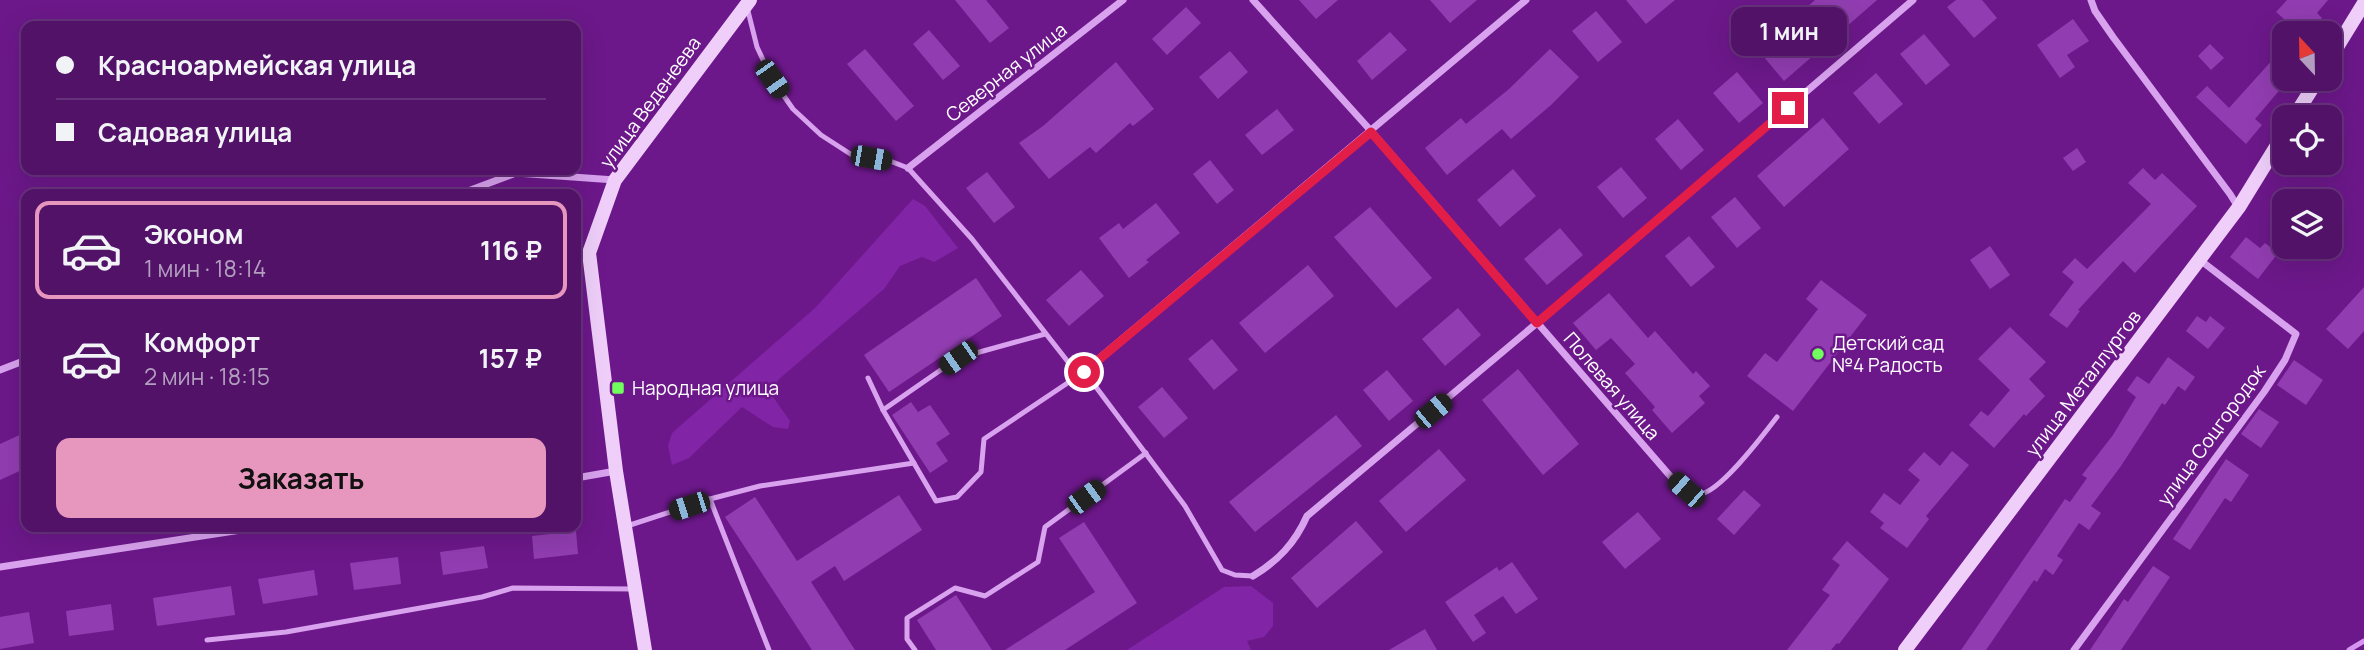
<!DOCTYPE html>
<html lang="ru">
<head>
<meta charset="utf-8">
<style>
	:root { --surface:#511268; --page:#571b6e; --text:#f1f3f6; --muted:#b49ec0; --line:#67327c; --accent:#e797bd }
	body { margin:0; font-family:Manrope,sans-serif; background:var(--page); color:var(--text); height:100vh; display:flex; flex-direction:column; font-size:26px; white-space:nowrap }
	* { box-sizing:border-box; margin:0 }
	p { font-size:23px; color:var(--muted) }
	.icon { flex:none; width:38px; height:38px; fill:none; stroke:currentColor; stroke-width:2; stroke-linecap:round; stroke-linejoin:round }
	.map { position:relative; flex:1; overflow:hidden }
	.details { position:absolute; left:21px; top:189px; width:560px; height:343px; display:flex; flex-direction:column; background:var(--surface); border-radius:14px; box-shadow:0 7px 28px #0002,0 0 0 2px var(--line) }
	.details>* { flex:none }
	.hud { position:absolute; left:21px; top:21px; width:560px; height:154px; border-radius:14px; box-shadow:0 7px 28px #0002,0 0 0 2px var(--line); display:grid; align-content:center; height:154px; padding:0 35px; background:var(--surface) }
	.needle { width:46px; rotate:338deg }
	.tools { position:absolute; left:2272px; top:21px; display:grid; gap:14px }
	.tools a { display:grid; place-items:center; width:70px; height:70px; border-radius:14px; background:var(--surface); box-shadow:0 7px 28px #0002,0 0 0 2px var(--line); font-size:35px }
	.end { position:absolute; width:32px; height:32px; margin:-16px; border:9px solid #e11d48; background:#fff; box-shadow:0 0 0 4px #fff }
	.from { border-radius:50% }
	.bubble { position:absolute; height:49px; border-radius:14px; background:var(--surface); box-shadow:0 7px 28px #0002,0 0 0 2px var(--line); font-size:23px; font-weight:700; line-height:49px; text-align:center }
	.car { position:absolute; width:21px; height:42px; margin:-21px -10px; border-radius:9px; box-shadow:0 0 5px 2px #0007; background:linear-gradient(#222 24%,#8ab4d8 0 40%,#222 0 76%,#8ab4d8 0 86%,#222 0) }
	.hud b { display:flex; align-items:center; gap:24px; height:66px; font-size:26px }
	.hud b+b { border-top:2px solid var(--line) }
	.hud i { width:18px; height:18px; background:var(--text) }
	ul { padding:12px 0 0; list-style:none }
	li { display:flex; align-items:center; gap:21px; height:98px; margin:0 14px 10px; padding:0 21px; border:4px solid transparent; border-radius:14px }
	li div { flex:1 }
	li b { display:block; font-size:26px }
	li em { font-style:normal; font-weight:700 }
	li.selected { border-color:var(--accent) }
	li>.icon { width:63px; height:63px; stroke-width:1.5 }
	.button { display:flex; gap:14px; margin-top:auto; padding:14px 35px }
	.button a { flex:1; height:80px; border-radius:14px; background:var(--accent); color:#111; font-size:28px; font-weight:700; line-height:80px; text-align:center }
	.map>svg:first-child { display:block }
</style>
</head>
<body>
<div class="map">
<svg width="2364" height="650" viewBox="0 0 2364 650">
	<rect width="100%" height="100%" fill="#6c188a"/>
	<g fill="#8124a5">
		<path d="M913 199 925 206 958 248 934 262 922 257 900 266 884 289 778 380 771 394 790 421 788 429 773 427 742 407 689 458 672 465 668 446 672 433 815 308Z"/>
		<path d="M1251 586 1273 603V626L1264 637 1247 641 1251 650H1127L1224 587Z"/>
	</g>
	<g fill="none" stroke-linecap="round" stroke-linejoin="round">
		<path stroke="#d594f0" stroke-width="5" d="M2349 650 2364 641"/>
	</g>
	<g fill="#913db1">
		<path d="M955 0H986L1009 28 990 43Z"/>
		<path d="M1299 0H1338L1316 19Z"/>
		<path d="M1430 0H1477L1450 23Z"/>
		<path d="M1626 0H1675L1646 24Z"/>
		<path d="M1815 0H1877L1784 81 1758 50Z"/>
		<path d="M1956 0H1982L1997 18 1974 38 1947 7Z"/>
		<path d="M2287 0H2328L2317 13 2322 18 2309 33H2284L2291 25 2276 12Z"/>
		<path d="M1186 7 1201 23 1167 55 1152 39Z"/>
		<path d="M1596 11 1622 42 1598 62 1572 31Z"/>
		<path d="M2073 19 2089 41 2067 55 2075 67 2060 78 2037 45Z"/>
		<path d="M929 30 960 66 943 80 913 44Z"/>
		<path d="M1390 32 1407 50 1372 80 1357 61Z"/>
		<path d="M1924 34 1950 65 1926 85 1900 54Z"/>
		<path d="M2210 44 2224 58 2211 70 2198 56Z"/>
		<path d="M2284 47V79H2289L2255 119 2262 125 2246 144 2196 97 2207 86 2229 108Z"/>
		<path d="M865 49 914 106 896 121 847 64Z"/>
		<path d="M1550 49 1579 77 1551 105 1511 139 1502 129 1447 175 1425 148 1461 118 1466 124 1509 89Z"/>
		<path d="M1230 51 1248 72 1218 99 1199 77Z"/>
		<path d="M1116 62 1154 109 1133 126 1130 123 1096 153 1090 147 1049 179 1019 143 1043 126Z"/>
		<path d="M1737 72 1763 103 1739 123 1713 93Z"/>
		<path d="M1876 73 1903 104 1879 124 1853 93Z"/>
		<path d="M1277 109 1294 130 1262 155 1245 135Z"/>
		<path d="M1823 118 1849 149 1784 207 1757 176Z"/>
		<path d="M1678 119 1704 150 1681 170 1655 139Z"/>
		<path d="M2077 148 2086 162 2073 171 2063 158Z"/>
		<path d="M1210 160 1234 190 1217 204 1193 174Z"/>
		<path d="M1621 167 1647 198 1623 218 1597 187Z"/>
		<path d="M2143 168 2155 180 2162 173 2197 206 2135 273 2123 261 2078 310 2080 311 2067 328 2049 315 2074 282 2062 272 2075 258 2087 269 2151 204 2128 183Z"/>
		<path d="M1513 169 1536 196 1500 227 1477 200Z"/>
		<path d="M987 172 1015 207 994 223 966 188Z"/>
		<path d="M1735 197 1761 228 1737 248 1711 217Z"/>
		<path d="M1156 203 1180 233 1146 260 1149 262 1129 278 1099 238 1119 223 1123 229Z"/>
		<path d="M1370 207 1432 278 1396 308 1334 237Z"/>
		<path d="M1560 228 1583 255 1547 285 1524 259Z"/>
		<path d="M1689 236 1715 267 1691 287 1665 256Z"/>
		<path d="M2246 237 2260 248 2265 243 2278 253 2258 279 2230 257Z"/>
		<path d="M1990 246 2010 275 1990 289 1970 260Z"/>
		<path d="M1308 265 1334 296 1265 353 1239 323Z"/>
		<path d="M1081 270 1104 296 1069 326 1046 300Z"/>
		<path d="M976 278 1002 316 889 392 864 355Z"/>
		<path d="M1821 280 1867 315 1793 411 1747 376 1765 353 1777 362 1818 309 1806 299Z"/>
		<path d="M2364 287V331L2348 349 2326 329Z"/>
		<path d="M1609 293 1648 338 1655 331 1693 374 1696 371 1710 386 1699 396 1705 403 1672 433 1652 410 1655 407 1625 373 1635 364 1611 338 1596 350 1573 323Z"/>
		<path d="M1458 308 1481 335 1445 366 1422 339Z"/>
		<path d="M2197 316 2206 322 2210 316 2225 328 2208 349 2186 331Z"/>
		<path d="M2010 327 2046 362 2029 379 2045 396 2026 416 2024 414 1994 448 1969 425 1981 411 1988 416 2010 390 1978 359Z"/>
		<path d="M1212 339 1238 370 1214 390 1188 359Z"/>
		<path d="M2168 357 2195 377 2185 391 2178 386 2165 405 2162 403 2121 466 2091 506 2101 513 2089 530 2079 523 2057 556 2063 560 2053 575 2045 569 2037 582 2034 580 1986 650H1961L2065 499 2070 502 2087 478 2082 475 2113 435 2136 397 2127 390 2137 376 2149 384Z"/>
		<path d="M2294 360 2323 380 2306 405 2277 385Z"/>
		<path d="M1518 369 1579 444 1543 475 1482 400Z"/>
		<path d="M1387 370 1413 401 1389 421 1363 390Z"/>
		<path d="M1162 387 1188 418 1164 438 1138 407Z"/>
		<path d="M911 402 918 412 930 405 950 434 936 443 948 461 930 473 892 415Z"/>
		<path d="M2259 409 2279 422 2261 448 2241 434Z"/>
		<path d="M1336 415 1362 446 1255 532 1229 502Z"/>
		<path d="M26 432V468L0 480V444Z"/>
		<path d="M1439 449 1466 480 1406 532 1379 501Z"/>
		<path d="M1952 451 1969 465 1926 516 1929 519 1907 548 1880 528 1884 523 1870 512 1884 493 1900 505 1920 480 1908 470 1924 452 1940 466Z"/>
		<path d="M2226 459 2249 475 2231 502 2225 498 2190 550 2173 539Z"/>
		<path d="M1744 490 1761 505 1734 535 1717 519Z"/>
		<path d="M899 495 922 530 844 581 835 566 811 582 855 650H812L725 517 755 497 797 561Z"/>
		<path d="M1638 512 1661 539 1625 569 1602 542Z"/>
		<path d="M1356 521 1383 552 1317 608 1291 578Z"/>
		<path d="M1084 522 1137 603 1065 650H1005L1095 592 1059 538Z"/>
		<path d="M576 531 578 554 534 559 532 536Z"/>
		<path d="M1847 541 1889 579 1839 644 1837 643 1831 650H1787L1830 595 1822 590 1840 565 1832 559Z"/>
		<path d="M484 546 488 568 443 575 440 552Z"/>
		<path d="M398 557 401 584 354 590 350 563Z"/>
		<path d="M1512 562 1538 599 1516 614 1503 596 1474 615 1486 633 1473 642 1445 602 1497 567 1499 571Z"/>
		<path d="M2153 566 2170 577 2121 650H2090L2124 599 2128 602Z"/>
		<path d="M314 570 318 595 263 604 258 579Z"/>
		<path d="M231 586 235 615 157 626 153 598Z"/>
		<path d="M956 595 992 650H936L917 620Z"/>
		<path d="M111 604 114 630 69 636 66 611Z"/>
		<path d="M29 612 34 643 0 649V617Z"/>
		<path d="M1425 629 1437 650H1389Z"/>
	</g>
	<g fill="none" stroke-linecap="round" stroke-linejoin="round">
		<g stroke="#d8a2ee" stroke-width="5">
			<path d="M747 7 757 47 772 79 793 109 821 135 852 155 890 161 908 168 972 239 1072 367 1084 371 1185 506 1222 570 1235 575 1253 576"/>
			<path d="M868 378 883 410 936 501 957 497 981 472 984 439 1084 372"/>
			<path d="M883 410 958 358 1045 334"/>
			<path d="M1671 477C1678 483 1688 494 1699 494 1719 494 1764 434 1777 417"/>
			<path d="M710 499 760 486 914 463"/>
			<path d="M627 526 710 499 769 650"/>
			<path d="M207 640 286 632 482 597 513 588 633 589"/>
			<path d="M915 650 907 639V618L955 588 985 596 1038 562 1045 527 1146 453"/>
		</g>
		<g stroke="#d8a2ee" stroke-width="7">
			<path d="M1253 0 1372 132 1671 477"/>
			<path d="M2091 0 2095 11 2113 37 2230 194 2238 207"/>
			<path d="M908 168 1123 0"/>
			<path d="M460 194 516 173 615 180"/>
			<path d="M0 370 26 360"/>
			<path d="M1084 371 1526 0"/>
			<path d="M576 478 616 471"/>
			<path d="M0 567 261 527"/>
			<path d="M1253 576C1278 561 1295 543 1307 516L1537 323 1913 0"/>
			<path d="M2074 650 2264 392 2285 360 2296 334 2200 260"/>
		</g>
		<g stroke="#efcffa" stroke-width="14">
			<path d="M2329 60 2364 3"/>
			<path d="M2294 117 2318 79"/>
			<path d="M645 650 616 471 589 253 615 180 750 0"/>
			<path d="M1905 650 2239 207 2284 134"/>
		</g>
	</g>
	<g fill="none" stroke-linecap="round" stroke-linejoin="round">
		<path stroke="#e11d48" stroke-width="9" d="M1084 372 1371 132 1537 323 1788 108"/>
	</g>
	<g fill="#71ff5e" stroke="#6c188a" stroke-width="2.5">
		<circle cx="1818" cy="354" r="7"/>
		<rect x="611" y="381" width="14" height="14" rx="3.5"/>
	</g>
	<g text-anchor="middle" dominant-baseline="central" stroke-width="5" stroke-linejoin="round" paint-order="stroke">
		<g font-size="19" fill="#fff" stroke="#6c188a">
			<text transform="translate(1006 72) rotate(-38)">Северная улица</text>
			<text transform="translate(650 102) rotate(-54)">улица Веденеева</text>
			<text transform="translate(2083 383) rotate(-53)">улица Металлургов</text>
			<text transform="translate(1612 386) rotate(49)">Полевая улица</text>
			<text transform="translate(2211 435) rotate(-54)">улица Соцгородок</text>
		</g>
		<g font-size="19" fill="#fff" stroke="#6c188a" text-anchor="start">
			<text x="1832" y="343">Детский сад<tspan x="1832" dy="22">№4 Радость</tspan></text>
			<text x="632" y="388">Народная улица</text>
		</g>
	</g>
</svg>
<div class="tools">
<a><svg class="needle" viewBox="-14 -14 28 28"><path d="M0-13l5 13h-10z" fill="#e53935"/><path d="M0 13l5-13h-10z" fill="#b49ec0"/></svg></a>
<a><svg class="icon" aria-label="locate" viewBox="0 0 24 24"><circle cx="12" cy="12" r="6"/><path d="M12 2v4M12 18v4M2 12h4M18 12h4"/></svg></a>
<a><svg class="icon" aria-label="layers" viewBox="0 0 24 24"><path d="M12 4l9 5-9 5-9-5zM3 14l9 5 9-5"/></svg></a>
</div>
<i class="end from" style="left:1084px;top:372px"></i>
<i class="end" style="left:1788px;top:108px"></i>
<div class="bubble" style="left:1731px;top:7px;width:116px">1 мин</div>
<i class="car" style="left:772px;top:79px;rotate:145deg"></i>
<i class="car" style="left:871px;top:158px;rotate:100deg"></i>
<i class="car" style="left:958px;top:358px;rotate:235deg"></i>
<i class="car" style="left:1433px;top:411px;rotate:50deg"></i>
<i class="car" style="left:1686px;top:490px;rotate:311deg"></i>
<i class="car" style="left:1086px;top:497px;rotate:54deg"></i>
<i class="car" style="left:689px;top:506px;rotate:252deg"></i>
<div class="hud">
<b><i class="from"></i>Красноармейская улица</b>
<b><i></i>Садовая улица</b>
</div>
<section class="details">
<ul>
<li class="selected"><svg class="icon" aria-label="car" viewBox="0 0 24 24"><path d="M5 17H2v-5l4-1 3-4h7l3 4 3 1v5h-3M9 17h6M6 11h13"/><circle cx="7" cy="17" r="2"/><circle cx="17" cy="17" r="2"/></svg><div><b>Эконом</b><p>1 мин · 18:14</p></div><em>116 ₽</em></li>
<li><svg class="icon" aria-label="car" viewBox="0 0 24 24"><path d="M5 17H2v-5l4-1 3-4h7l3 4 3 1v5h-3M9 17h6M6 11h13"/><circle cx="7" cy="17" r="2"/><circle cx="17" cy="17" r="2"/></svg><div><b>Комфорт</b><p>2 мин · 18:15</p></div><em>157 ₽</em></li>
</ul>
<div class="button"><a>Заказать</a></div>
</section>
</div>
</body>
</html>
